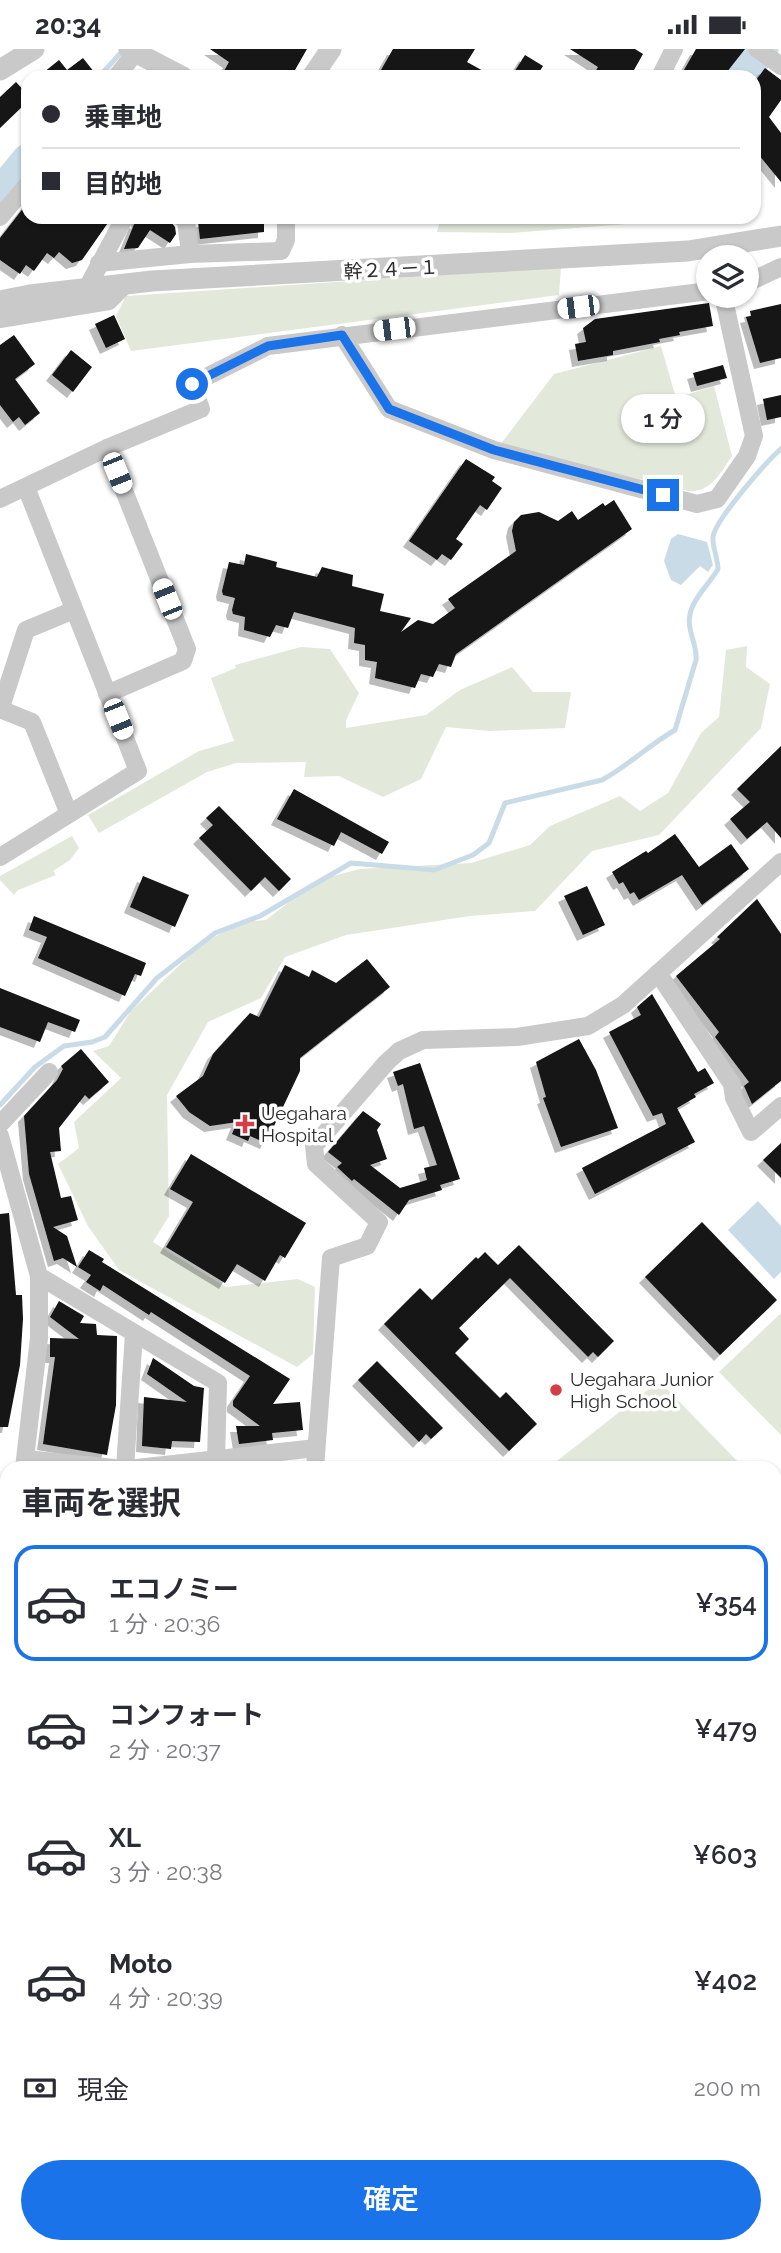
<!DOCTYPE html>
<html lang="ja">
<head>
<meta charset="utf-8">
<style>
	:root { --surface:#fff; --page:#f7f7f7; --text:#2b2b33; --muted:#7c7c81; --line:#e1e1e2; --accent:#1a73e8 }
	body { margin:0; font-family:Raleway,"Noto Sans JP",sans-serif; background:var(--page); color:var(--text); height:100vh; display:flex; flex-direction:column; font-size:26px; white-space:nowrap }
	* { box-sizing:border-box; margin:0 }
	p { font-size:23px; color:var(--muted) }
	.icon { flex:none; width:38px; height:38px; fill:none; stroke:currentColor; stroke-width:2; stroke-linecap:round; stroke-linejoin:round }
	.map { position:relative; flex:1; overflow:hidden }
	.panel { position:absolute; left:0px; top:1412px; width:782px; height:793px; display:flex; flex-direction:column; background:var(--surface); border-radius:21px 21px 0 0; box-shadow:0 2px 5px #0004 }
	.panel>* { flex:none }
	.hud { position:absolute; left:21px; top:21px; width:740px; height:154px; border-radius:21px; box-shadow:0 2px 5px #0004; display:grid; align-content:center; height:154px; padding:0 21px; background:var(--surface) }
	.controls { position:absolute; left:696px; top:196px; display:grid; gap:14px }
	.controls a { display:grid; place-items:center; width:63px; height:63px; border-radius:50%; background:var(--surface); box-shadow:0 2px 5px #0004; font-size:35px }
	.end { position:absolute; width:32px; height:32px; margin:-16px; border:9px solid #1a73e8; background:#fff; box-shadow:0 0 0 4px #fff }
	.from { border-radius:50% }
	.bubble { position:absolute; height:49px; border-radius:24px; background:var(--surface); box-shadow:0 2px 5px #0004; font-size:23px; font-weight:600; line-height:49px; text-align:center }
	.car { position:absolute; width:21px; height:42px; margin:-21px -10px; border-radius:9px; box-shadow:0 0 5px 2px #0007; background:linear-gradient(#fff 24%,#345 0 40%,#fff 0 76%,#345 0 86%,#fff 0) }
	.hud b { display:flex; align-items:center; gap:24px; height:66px; font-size:26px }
	.hud b+b { border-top:2px solid var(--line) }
	.hud i { width:18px; height:18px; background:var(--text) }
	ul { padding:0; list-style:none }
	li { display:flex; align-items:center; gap:21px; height:116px; margin:0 14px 10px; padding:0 7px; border:4px solid transparent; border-radius:21px }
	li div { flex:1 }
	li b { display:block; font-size:26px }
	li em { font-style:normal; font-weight:600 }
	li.current { border-color:var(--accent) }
	li>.icon { width:63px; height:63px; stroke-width:1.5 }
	h2 { padding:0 21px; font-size:32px; line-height:84px }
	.pay { display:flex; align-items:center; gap:18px; height:77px; padding:0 21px; font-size:26px }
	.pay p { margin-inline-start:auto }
	.primary-button { display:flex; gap:14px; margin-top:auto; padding:14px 21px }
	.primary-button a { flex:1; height:80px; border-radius:42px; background:var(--accent); color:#fff; font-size:28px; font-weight:600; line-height:80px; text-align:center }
	.status { display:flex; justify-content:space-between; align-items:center; height:49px; padding:0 35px; background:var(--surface); direction:ltr }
	.status svg { height:19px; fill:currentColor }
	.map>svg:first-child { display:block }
</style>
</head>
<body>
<div class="status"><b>20:34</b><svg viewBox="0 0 49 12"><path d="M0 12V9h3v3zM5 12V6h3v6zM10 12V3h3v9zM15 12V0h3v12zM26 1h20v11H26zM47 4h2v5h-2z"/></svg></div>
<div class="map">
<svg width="781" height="2204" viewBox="0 0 781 2204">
	<defs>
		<filter id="shadow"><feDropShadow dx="-6" dy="6" stdDeviation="0" flood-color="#0004"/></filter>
	</defs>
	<rect width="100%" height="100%" fill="#fff"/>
	<g fill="#e2e9db">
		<path d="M441 168H715L512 184 437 183Z"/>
		<path d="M561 218 559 246 131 302 116 267 126 247Z"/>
		<path d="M661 297 676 349 714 337 732 407C721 423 711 444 688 442L500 396 554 325Z"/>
		<path d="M747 597 746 618 770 635 761 679 659 786 592 802 535 862 470 867 346 886 285 908 261 949 208 973 167 1046 169 1167 153 1193 226 1238 298 1230 315 1238 313 1305 297 1318 119 1221 88 1177 58 1115 79 1099 74 1073 121 1029 93 1002 109 997 131 962 202 895 241 873 266 871 316 832 359 820 471 814 530 796 550 777 620 747 640 762 668 744 701 684 719 668 726 601Z"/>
		<path d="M301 598 330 600 359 644 346 671V679L426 666 460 641 512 618 533 643H571L565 679 489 682 446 678 421 730 383 748 339 727 304 728 306 713 236 714 207 723 99 784 88 766 199 702 234 692 211 629 236 619 235 616Z"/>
		<path d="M72 787 79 799 70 811 53 822 56 826 18 841 14 846 0 831V827Z"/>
		<path d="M781 1264V1386L719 1323Z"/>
		<path d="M659 1332 744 1419H548Z"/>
		<path d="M0 2015 7 2017V2101H0Z"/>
	</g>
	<g fill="#c9dbe7">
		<path d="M678 485 707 493 713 516 708 523 700 517 681 536 671 531 664 512 671 490Z"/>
		<path d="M758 1152 781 1177V1223L774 1230 728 1181Z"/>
	</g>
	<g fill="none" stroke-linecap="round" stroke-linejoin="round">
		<g stroke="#c9dbe7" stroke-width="5">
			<path d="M99 28 124 0"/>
			<path d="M0 1056 35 1018 64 997 92 993 105 988 157 929 215 884 260 867 351 814 434 821 473 806 489 794 505 754 602 731C628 717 649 696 675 681L696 611C697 599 692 591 690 579 685 555 707 539 718 520 718 510 712 497 713 488 715 471 767 412 781 400"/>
			<path d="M474 2198 502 2204"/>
			<path d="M315 2204 323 2198"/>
		</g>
		<g stroke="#c9dbe7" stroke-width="33">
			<path d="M739 28 762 0"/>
			<path d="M0 145 28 111"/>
		</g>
	</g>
	<g fill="#131313" filter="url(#shadow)">
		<path d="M210 0H307L291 28H233L224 22 229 13Z"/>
		<path d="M393 0H475L467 13 494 28H377Z"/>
		<path d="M570 0H635L643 5 630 28H592L598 18Z"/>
		<path d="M696 0H745L723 28H680Z"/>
		<path d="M525 6 543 17 536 28H511Z"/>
		<path d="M83 9 94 23 86 28H38L59 11 67 21Z"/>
		<path d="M765 19 781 31V51L769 68 781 84V133L754 100V34Z"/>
		<path d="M16 33 28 46V52L0 79V48Z"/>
		<path d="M28 153V168H112L82 211 72 214 59 203 54 209 47 204 34 222 26 216 20 225 0 211V189Z"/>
		<path d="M136 168H167L175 178 176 185 170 194 150 181 138 199 124 200 135 173 138 174Z"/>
		<path d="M226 168H264V183L200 190 198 173Z"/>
		<path d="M709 254 713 277 679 283 680 286 659 290 660 293 613 302V306L578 312 575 295 586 293 583 279 595 270Z"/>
		<path d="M781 255V309L760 314 746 268 751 267 750 262Z"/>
		<path d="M114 266 125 290 106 299 95 275Z"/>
		<path d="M14 286 35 315 15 330 40 364 25 376 19 368 13 373 0 356V296Z"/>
		<path d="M71 301 92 318 73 343 52 326Z"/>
		<path d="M723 316 727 329 697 337 693 324Z"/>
		<path d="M781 346V368L767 371 763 350Z"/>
		<path d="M466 410 495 428 492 432 502 439 487 461 480 456 456 490 463 495 451 511 442 505 437 511 409 492Z"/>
		<path d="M614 451 632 480 456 605 451 618 439 615 433 628 421 625 415 639 375 629 377 613 365 611V596L354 594 355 579 294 563 288 579 276 576 270 588 244 581 245 568 233 565 232 561 235 549 223 546 222 542 229 513 244 516 246 505 277 513 276 518 317 528 322 518 353 526 352 537 384 545 380 562 411 569 401 583 418 571 433 575 455 559 448 550 516 502 512 482 514 473 521 466 539 463 558 472 572 462 578 471 603 454 605 457Z"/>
		<path d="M781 697V789L767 773 747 790 730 770 750 753 737 740Z"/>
		<path d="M294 740 389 793 382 805 341 783 334 797 277 770Z"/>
		<path d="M219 757 291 830 279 842 265 828 251 842 199 789 213 776 206 769Z"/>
		<path d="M675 785 699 818 731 795 749 820 702 856 682 826 639 851 634 843 630 845 623 833 619 835 612 823 646 802 648 804Z"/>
		<path d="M143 827 189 846 175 878 130 858Z"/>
		<path d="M587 837 605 876 583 886 564 847Z"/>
		<path d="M757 850 781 885V1032L752 1055 744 1037 749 1033 715 988 719 983 676 927 720 890 717 888Z"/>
		<path d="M34 867 146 914 141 927 135 925 125 947 38 909 47 888 29 881Z"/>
		<path d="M367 910 390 938 300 1009V1022L266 1094 250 1087 248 1092 232 1085 237 1073 210 1077 189 1063 176 1047 203 1027 213 1005 250 964 259 968 285 916 309 928 312 921 336 934Z"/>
		<path d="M0 939 80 971 75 983 48 973 40 993 0 978Z"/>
		<path d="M652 945 698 1023 705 1019 714 1034 694 1045 696 1048 677 1059 695 1093 595 1145 582 1119 666 1075 662 1064 653 1067 609 983 641 966 637 958Z"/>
		<path d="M579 990 596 1021 618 1079 561 1098 543 1049 546 1048 536 1013Z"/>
		<path d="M81 1000 109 1033 89 1050 85 1046 59 1079 61 1102 50 1103 61 1149 71 1147 78 1171 53 1178 67 1187 77 1218 63 1209 54 1212 29 1125 24 1067 57 1031 63 1020 61 1017Z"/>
		<path d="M420 1014 460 1130 440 1136 442 1141 409 1151 399 1166 354 1130 352 1132 337 1118 342 1114 328 1103 363 1062 381 1075 377 1081 387 1110 370 1116 400 1139 427 1131 424 1119 437 1116 424 1077 414 1080 403 1035 398 1037 393 1023Z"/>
		<path d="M781 1094V1129L763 1111Z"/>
		<path d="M191 1105 306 1174 285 1209 280 1206 265 1232 237 1215 225 1234 166 1198 193 1153 170 1140Z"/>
		<path d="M9 1164 16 1246H22L23 1270 20 1316 8 1378H0V1165Z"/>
		<path d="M702 1173 777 1251 720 1306 645 1228Z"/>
		<path d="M519 1196 614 1292 598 1308 593 1303 588 1308 510 1229 459 1279 469 1290 455 1304 500 1349 506 1343 537 1375 509 1402 384 1275 420 1239 432 1251 476 1208 478 1210 485 1203 498 1216Z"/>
		<path d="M89 1201 104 1210 102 1213 290 1330 273 1355 300 1353 303 1381 272 1384 273 1391 239 1395 236 1377H260L233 1357V1352L250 1327 151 1263 149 1266 103 1236 100 1242 86 1233 91 1226 78 1218Z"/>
		<path d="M59 1252 84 1267 80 1274 96 1275 97 1286 117 1287 116 1356 107 1406 43 1395 55 1308H50V1289L79 1290 50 1268Z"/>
		<path d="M153 1309 194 1337 204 1339 200 1393 172 1392 171 1400 142 1397 144 1348 187 1353 147 1325Z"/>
		<path d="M377 1312 443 1379 431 1390 426 1385 419 1393 358 1331Z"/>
	</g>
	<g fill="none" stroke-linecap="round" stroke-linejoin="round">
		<g stroke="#c9c9c9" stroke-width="18">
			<path d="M757 0 781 17"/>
			<path d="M116 28 136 3"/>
			<path d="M660 28 674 0"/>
			<path d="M0 168 28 135"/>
			<path d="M181 168 186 171 190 205"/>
			<path d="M99 214 190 205 281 202 286 191V168"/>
			<path d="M747 234 781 218"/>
			<path d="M87 239 125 168"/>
			<path d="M0 270 109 252 126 235"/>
			<path d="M342 286 389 360 494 401 697 455 717 450 747 407 754 387 725 255 726 247"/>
			<path d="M107 399 187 600 183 612 107 645"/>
			<path d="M0 450 107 399 201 360 192 335 268 297 709 242"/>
			<path d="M0 660 32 673 69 765"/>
			<path d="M0 661 26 581 74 561"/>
			<path d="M0 808 138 722 26 438"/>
			<path d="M658 924 732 1035 734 1049 751 1083 781 1057"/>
			<path d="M0 1075 49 1023"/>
			<path d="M0 1087 39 1227V1289L24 1419"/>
			<path d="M39 1227 218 1334 216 1412"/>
			<path d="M26 1410 114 1419"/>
			<path d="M125 1419 134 1284"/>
			<path d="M137 1419 316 1399"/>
			<path d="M315 1419 331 1209 367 1197 379 1173 316 1115 314 1097 386 1014 399 1002 423 991 517 988 588 977 623 956 781 813"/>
			<path d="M0 1535 7 1501"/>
			<path d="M0 1602 3 1634 0 1646"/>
			<path d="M775 1740 781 1732"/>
			<path d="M775 1794 781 1805"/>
			<path d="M775 2052 781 2025"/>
			<path d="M272 2198 273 2204"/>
			<path d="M766 2198 777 2204"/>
			<path d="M158 2204 164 2198"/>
		</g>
		<g stroke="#c9c9c9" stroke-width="21">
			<path d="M129 0 183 28"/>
			<path d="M0 21 34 0"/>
			<path d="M312 28 331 0"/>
			<path d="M0 252 30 246 152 232 688 202 781 187"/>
			<path d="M775 1589 781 1585"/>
			<path d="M0 2118H7"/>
		</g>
	</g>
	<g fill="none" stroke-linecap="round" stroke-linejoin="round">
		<path stroke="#1a73e8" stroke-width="9" d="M192 335 268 297 342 286 389 360 494 401 663 446"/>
	</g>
	<g fill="#d33e49" stroke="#fff" stroke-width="2.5">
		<path d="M241.5 1064.5h7v7h7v7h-7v7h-7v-7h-7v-7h7z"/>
		<circle cx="556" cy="1341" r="7"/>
	</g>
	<g text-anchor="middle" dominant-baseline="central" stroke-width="7" stroke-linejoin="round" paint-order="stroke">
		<g font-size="19" fill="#2c2c2c" stroke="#fff">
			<text transform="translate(391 220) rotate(-3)">幹２４－１</text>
		</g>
		<g font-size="19" fill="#2c2c2c" stroke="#fff" text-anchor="start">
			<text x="261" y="1064">Uegahara<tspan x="261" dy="22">Hospital</tspan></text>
			<text x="570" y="1330">Uegahara Junior<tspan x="570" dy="22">High School</tspan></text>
		</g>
	</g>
</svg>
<div class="controls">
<a><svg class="icon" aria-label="layers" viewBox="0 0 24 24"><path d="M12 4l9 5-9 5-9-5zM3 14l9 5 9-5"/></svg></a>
</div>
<i class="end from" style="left:192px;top:335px"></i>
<i class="end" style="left:663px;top:446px"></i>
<div class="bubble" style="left:621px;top:345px;width:84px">1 分</div>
<i class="car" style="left:578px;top:258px;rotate:263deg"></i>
<i class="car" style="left:394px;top:280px;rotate:263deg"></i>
<i class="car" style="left:117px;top:424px;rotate:158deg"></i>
<i class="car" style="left:167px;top:550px;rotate:338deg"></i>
<i class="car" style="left:118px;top:670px;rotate:158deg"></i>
<div class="hud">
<b><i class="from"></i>乗車地</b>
<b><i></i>目的地</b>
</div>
<section class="panel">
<h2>車両を選択</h2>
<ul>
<li class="current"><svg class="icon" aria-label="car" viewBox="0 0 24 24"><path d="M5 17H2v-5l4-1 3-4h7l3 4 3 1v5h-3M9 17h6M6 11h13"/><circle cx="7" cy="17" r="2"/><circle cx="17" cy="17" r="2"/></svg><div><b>エコノミー</b><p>1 分 · 20:36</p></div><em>¥354</em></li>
<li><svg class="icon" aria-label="car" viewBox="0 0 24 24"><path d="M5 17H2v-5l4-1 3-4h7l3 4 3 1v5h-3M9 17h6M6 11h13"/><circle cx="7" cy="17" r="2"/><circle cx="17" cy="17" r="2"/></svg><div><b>コンフォート</b><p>2 分 · 20:37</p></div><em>¥479</em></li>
<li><svg class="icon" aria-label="car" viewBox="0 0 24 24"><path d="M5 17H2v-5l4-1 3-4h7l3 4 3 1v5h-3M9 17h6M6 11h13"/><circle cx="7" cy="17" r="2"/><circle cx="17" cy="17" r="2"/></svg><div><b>XL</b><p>3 分 · 20:38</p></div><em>¥603</em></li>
<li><svg class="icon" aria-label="car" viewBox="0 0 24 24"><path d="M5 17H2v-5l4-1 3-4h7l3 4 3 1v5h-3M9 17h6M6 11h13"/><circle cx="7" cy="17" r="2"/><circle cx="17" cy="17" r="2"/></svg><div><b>Moto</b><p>4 分 · 20:39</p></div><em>¥402</em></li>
</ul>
<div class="pay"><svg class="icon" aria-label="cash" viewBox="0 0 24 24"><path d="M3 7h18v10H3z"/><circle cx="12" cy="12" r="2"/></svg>現金<p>200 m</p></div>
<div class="primary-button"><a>確定</a></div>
</section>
</div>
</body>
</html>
